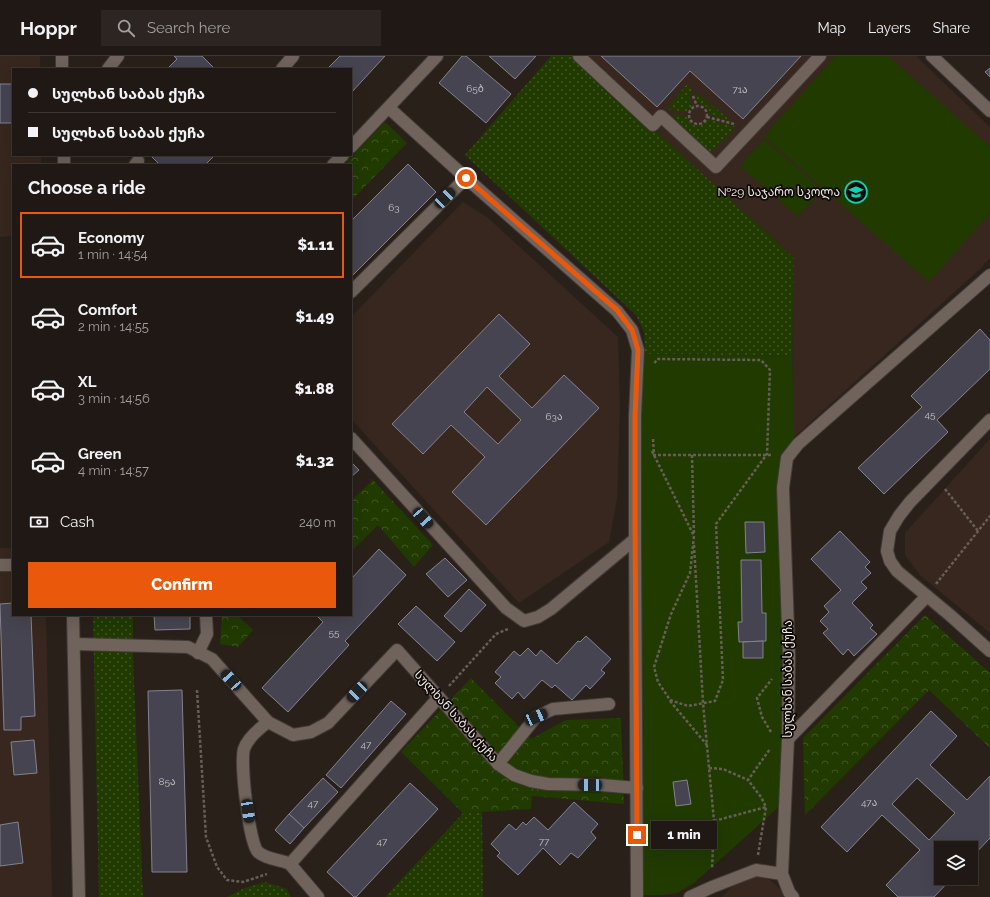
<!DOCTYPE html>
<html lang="en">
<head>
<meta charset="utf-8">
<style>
	:root { --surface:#201814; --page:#2d2522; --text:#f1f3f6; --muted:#a2a0a0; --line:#3d3734; --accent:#ea580c }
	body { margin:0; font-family:Raleway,"Noto Sans Georgian",sans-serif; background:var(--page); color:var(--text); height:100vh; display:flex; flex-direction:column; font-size:15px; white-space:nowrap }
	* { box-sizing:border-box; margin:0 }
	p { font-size:13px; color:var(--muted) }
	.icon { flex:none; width:22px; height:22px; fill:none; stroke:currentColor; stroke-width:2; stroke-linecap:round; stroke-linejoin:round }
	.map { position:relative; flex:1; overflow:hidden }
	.panel { position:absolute; left:12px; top:108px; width:340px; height:452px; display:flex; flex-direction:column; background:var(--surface); border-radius:0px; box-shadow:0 4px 16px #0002,0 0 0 1px var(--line) }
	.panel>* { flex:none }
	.hud { position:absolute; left:12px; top:12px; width:340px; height:88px; border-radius:0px; box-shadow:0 4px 16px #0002,0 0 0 1px var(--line); display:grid; align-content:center; height:88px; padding:0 16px; background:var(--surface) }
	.tools { position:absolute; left:934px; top:785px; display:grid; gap:8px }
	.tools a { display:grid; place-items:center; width:44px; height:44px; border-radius:0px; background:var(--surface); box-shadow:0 4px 16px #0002,0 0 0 1px var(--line); font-size:20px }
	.end { position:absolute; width:18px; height:18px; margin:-9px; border:5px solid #ea580c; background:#fff; box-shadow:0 0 0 2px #fff }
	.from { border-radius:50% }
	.bubble { position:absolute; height:28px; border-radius:0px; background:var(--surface); box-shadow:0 4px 16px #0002,0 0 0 1px var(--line); font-size:13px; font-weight:800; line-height:28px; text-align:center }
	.car { position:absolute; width:12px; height:24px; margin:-12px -6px; border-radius:5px; box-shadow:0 0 3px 1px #0007; background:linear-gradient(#222 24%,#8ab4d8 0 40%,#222 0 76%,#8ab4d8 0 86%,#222 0) }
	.hud b { display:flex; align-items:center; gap:14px; height:38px; font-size:15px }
	.hud b+b { border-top:1px solid var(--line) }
	.hud i { width:10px; height:10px; background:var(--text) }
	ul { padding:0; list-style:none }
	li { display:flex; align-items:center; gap:12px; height:66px; margin:0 8px 6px; padding:0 8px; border:2px solid transparent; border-radius:0px }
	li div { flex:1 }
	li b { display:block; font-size:15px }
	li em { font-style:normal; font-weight:800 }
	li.active { border-color:var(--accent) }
	li>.icon { width:36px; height:36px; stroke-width:1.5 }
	h2 { padding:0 16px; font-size:18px; line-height:48px }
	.pay { display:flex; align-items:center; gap:10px; height:44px; padding:0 16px; font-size:15px }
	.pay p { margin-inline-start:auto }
	.primary-button { display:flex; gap:8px; margin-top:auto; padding:8px 16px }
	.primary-button a { flex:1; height:46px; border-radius:0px; background:var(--accent); color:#fff; font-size:16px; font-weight:800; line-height:46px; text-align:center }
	header { display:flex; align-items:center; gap:24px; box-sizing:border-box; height:56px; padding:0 20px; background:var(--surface); border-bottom:1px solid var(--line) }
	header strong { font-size:19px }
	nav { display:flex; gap:22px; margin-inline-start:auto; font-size:14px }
	.search { width:280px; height:36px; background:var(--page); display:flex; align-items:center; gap:10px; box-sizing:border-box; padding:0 14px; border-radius:0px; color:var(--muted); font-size:15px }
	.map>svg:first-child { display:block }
</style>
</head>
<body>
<header>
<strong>Hoppr</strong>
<div class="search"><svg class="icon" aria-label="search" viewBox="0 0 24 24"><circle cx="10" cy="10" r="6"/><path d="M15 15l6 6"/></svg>Search here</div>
<nav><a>Map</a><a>Layers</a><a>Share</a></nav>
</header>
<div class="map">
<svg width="990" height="841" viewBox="0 0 990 841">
	<defs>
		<pattern id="grass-dots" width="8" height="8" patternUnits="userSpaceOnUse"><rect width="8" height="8" fill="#203a00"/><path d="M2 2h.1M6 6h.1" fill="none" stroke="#415625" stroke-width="1.8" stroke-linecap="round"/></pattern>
		<pattern id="forest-crowns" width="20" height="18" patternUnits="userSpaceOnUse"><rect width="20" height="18" fill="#203a00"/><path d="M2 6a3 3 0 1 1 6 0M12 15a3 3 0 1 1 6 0" fill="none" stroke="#415625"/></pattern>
	</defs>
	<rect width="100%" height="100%" fill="#2a201a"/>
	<g fill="#37271e">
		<path d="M0 0H40V13H13V99H41V109H13V180L0 181Z"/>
		<path d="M574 0H916L990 71V202L980 213 794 381 792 300 794 202Z"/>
		<path d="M463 146 487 161 618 281 620 351 617 443 609 486 519 547 351 363V261Z"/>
		<path d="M990 383V577L920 519 905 499V477Z"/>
		<path d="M0 492H13V559H46L52 841H0Z"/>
		<path d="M761 817 775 828 788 841H722L742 819Z"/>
	</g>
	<g fill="url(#grass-dots)">
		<path d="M551 0H574L794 202 792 300 645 298 644 276 636 259 465 99Z"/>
		<path d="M686 29 693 34 689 42 693 49 687 56 667 53Z"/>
		<path d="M695 36 733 66 709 59 706 50 699 47 695 40Z"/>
		<path d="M675 58 687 61C692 73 701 71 709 63L736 71 707 100 670 66Z"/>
		<path d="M93 559H133V601L143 841H99Z"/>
		<path d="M482 756 483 841H385L463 757Z"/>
		<path d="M265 826 287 833 291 841H227L245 832Z"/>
	</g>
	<g fill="url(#forest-crowns)">
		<path d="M385 66 407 87 351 145V109H344Z"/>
		<path d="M373 424 433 489 414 511 378 469 351 496V445Z"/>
		<path d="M222 559H237L253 574 238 591 220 588Z"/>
		<path d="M925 559 990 617V692L929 634 805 759 803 682Z"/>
		<path d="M471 622 531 683 566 664 621 662 624 748 532 740 531 753 463 757 401 696Z"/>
	</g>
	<g fill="#203a00">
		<path d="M836 0H888L990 91V157L929 226 764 80Z"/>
		<path d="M764 83 822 134 798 161 740 110Z"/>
		<path d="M645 298 792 300 795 400 784 414 791 740 694 827 678 837 663 839H641L640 357Z"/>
	</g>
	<g fill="#454450" stroke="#83838f" fill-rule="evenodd">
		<path d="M174 0H202L215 13H167L177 3Z"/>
		<path d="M340 0H385L351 37V13H327Z"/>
		<path d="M462 0H466L511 38 486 67 439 27Z"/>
		<path d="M489 0H536L515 23Z"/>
		<path d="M601 0H801L743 63 690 15 657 51Z"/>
		<path d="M990 12V21L985 16Z"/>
		<rect x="0" y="28" width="13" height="39"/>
		<path d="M150 99H215L205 109H160Z"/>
		<path d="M408 108 436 136 351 221V165Z"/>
		<path d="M499 258 530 288 499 320 532 352 564 319 599 352 486 469 452 436 485 401 451 369 423 398 392 368ZM487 331 521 364 498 388 464 356Z"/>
		<path d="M980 273 990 284V313L937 364 948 376 884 438 858 412 922 351 911 340Z"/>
		<path d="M351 406 359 414 351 421Z"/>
		<path d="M745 466H764L765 496 746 497Z"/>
		<path d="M840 475 870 506 865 511 871 517 861 526 867 532 852 547 873 569 870 572 877 578 854 600 848 593 843 599 823 577 828 573 820 565 829 556 824 550 841 534 811 503Z"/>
		<path d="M379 493 406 519 345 585 349 589 288 656 262 632 323 566 317 560 318 559H351V523Z"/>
		<path d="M445 502 467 524 448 541 426 518Z"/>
		<path d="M741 504H761L762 557H766V585L739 586 738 566H742Z"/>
		<path d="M469 533 486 549 461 576 444 560Z"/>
		<path d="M13 547V559H31L35 660 21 661V674H4L0 548Z"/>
		<path d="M416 550 455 586 437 605 398 568Z"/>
		<path d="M154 559H190V573L155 574Z"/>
		<path d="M586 580 611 603 601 614 605 617 590 633 586 629 572 644 555 629 552 632 542 624 524 643 518 636 512 643 495 627 501 621 495 616 514 595 520 600 528 592 536 600 541 594 557 608 578 585 580 586Z"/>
		<path d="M763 585V602H743V586Z"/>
		<path d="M182 634 187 816H152L148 635Z"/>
		<path d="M391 645 406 658 341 732 326 719Z"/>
		<path d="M931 655 957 680 930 709 967 744 990 720V782L971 802V792H941V822H952L934 841H898L886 829 920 794 882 759 847 796 821 771ZM917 722 955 757 929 784 892 748Z"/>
		<path d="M34 684 37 717 14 719 11 686Z"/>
		<path d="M323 722 338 736 304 772 289 758Z"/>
		<path d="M687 724 691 748 676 750 673 726Z"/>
		<path d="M410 727 438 753 356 841H354L327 816Z"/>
		<path d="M574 746 598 768 591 776 596 782 578 802 571 797 560 809 543 792 518 819 497 800 500 797 491 788 509 768 516 774 523 766 526 769 534 761 548 774Z"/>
		<path d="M289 758 304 772 290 788 275 774Z"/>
		<path d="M18 766 23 807 0 810V769Z"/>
	</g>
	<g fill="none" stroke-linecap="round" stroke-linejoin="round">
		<g stroke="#433a36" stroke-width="14">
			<g id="minor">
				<path d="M62 0V13"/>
				<path d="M579 0 653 69 661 60 716 111 820 0"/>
				<path d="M932 0 990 55"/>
				<path d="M108 13 118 0"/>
				<path d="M282 13 293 0"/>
				<path d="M389 52 466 122 617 255 632 274 638 294 635 360V483L637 841"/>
				<path d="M351 91 437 0"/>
				<path d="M64 99V109"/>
				<path d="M135 109 138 105"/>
				<path d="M333 109 343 99"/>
				<path d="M351 236 466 122"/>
				<path d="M990 364 910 446 899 460 890 475 887 495 890 505 897 515 951 560 990 595"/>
				<path d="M351 382 506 552 524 565 538 561 551 553 635 483"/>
				<path d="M0 509H13"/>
				<path d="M73 559 79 841"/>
				<path d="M74 588 188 591 212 603 268 666 293 679 311 676 328 667 397 594 498 708 514 719 531 725 548 728 601 729 637 732"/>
				<path d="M198 597 207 578 206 559"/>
				<path d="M268 666C260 672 247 683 244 693 240 707 249 787 258 796 267 804 280 803 290 808L318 841"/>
				<path d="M788 683 927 540"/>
				<path d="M498 708 536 661 553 653 609 648"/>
				<path d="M290 808 439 641"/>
				<path d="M690 841 712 831 756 814 782 818"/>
				<path d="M793 841 789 836 782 818 788 683 789 600 783 432 787 402 798 388 990 219"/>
			</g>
		</g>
		<g stroke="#675e59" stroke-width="2.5" stroke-dasharray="3 2" stroke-linecap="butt">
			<path d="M693 40 697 50"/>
			<circle cx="698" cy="59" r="9"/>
			<path d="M707 61 734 68"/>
			<path d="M653 383 654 399H771"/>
			<path d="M652 395 694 480 690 517 671 558 654 611 658 626 670 644 688 650 715 645 723 624 716 468 767 398 770 314 761 304 657 303 654 308"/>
			<path d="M692 399 694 478"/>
			<path d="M945 433 978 475"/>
			<path d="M694 489 703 647 714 765 712 813"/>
			<path d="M936 528 990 460"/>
			<path d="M449 630 496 578 508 573"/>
			<path d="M197 634 206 781 217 811 227 824 243 826 267 818"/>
			<path d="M670 645 707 689"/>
			<path d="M771 676 762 661 757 642 772 623"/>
			<path d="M709 712 723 713 748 724"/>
			<path d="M666 778 766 751"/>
			<path d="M758 799 766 751 761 741 748 724 770 693"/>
		</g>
		<use href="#minor" stroke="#6f635c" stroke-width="12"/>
	</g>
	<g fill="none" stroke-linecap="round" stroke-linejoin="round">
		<path stroke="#ea580c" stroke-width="5" d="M466 122 617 254 632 274 638 294 635 360V467L637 779"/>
	</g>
	<defs>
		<g id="school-ring" transform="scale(1.15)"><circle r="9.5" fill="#0f0a08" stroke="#0bd5b5" stroke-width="1.5"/><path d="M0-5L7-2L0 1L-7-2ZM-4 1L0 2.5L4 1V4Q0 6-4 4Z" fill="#0bd5b5"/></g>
	</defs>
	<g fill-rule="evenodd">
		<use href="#school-ring" x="856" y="136"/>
	</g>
	<g text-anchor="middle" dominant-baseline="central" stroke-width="3.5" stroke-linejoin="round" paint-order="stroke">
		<g font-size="10" fill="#c5c0c0">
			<text x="475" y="32">65ბ</text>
			<text x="740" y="33">71ა</text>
			<text x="394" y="151">63</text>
			<text x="930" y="358">45</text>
			<text x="554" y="360">63ა</text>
			<text x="334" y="576">55</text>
			<text x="366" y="688">47</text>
			<text x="167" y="725">85ა</text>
			<text x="869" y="746">47ა</text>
			<text x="313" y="747">47</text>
			<text x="382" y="785">47</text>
			<text x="544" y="785">77</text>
		</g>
		<g font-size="12" fill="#f0e9e5" stroke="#0f0a08" text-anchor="end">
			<text x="840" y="136">№29 საჯარო სკოლა</text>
		</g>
		<g font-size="12" fill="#f0e9e5" stroke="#0f0a08">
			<text transform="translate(788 623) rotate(-90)">სულხან საბას ქუჩა</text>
			<text transform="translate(456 660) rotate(48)">სულხან საბას ქუჩა</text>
		</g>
	</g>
</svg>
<div class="tools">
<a><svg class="icon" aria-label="layers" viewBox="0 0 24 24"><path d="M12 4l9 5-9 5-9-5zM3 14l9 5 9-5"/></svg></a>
</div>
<i class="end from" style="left:466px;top:122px"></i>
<i class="end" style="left:637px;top:779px"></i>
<div class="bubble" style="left:651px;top:765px;width:66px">1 min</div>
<i class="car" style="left:445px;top:142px;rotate:45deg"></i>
<i class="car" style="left:423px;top:462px;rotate:138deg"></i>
<i class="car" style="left:231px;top:624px;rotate:318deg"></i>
<i class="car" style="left:357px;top:636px;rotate:224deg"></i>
<i class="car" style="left:536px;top:661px;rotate:66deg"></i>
<i class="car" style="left:590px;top:729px;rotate:271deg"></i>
<i class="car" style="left:248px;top:755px;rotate:171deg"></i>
<div class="hud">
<b><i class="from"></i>სულხან საბას ქუჩა</b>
<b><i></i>სულხან საბას ქუჩა</b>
</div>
<section class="panel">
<h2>Choose a ride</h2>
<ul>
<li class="active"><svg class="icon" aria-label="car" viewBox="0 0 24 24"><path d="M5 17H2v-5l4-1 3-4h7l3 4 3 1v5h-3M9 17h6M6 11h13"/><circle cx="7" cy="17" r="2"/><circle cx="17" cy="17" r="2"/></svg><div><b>Economy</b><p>1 min · 14:54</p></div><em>$1.11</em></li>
<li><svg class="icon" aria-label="car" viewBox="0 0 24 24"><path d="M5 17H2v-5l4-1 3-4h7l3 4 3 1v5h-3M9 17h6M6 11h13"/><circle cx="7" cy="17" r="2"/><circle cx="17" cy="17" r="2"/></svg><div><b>Comfort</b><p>2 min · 14:55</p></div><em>$1.49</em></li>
<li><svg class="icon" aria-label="car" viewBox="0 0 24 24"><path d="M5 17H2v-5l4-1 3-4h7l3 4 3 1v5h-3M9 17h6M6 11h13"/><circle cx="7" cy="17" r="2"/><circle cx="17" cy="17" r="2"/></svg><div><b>XL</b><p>3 min · 14:56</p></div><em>$1.88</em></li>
<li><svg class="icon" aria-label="car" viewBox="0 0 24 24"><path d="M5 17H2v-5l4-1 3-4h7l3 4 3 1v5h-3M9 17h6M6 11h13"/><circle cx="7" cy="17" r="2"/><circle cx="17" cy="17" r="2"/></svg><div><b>Green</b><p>4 min · 14:57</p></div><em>$1.32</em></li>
</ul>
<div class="pay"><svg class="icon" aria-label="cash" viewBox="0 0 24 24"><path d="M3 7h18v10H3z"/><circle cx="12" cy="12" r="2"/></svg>Cash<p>240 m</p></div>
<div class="primary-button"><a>Confirm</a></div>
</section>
</div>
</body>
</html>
